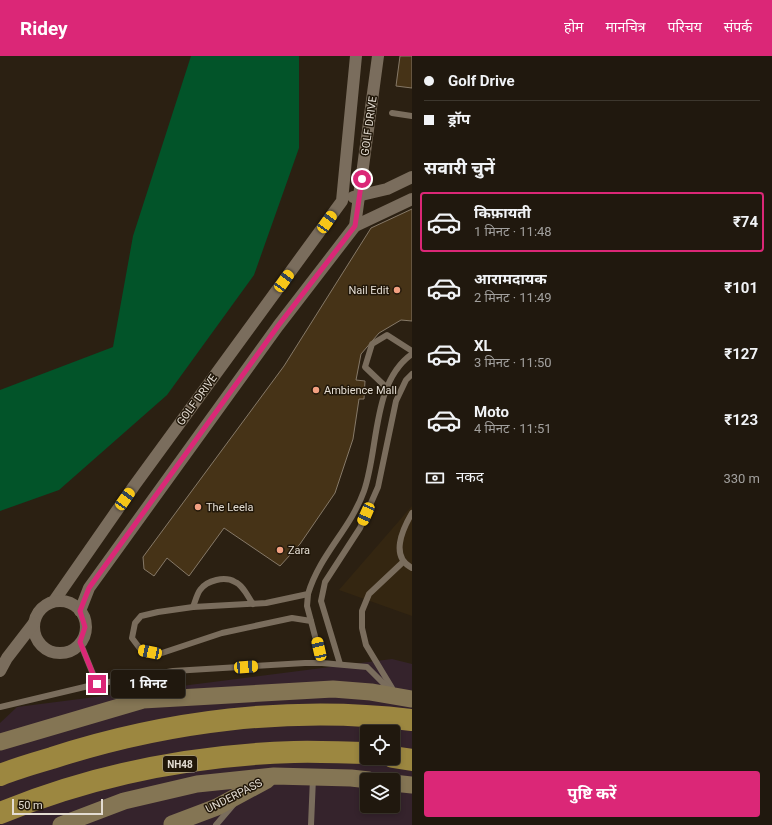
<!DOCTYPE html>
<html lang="hi">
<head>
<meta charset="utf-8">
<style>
	:root { --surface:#20180e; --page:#282117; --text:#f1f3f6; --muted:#a2a09e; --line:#3d372e; --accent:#db2777 }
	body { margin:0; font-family:Roboto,"Noto Sans Devanagari",sans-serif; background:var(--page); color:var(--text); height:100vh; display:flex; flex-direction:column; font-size:15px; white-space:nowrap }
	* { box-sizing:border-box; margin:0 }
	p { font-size:13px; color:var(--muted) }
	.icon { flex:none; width:22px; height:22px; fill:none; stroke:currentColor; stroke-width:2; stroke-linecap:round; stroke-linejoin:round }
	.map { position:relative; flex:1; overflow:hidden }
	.panel { display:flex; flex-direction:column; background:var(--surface); width:360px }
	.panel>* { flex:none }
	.guide { display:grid; align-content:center; height:88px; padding:0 12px; background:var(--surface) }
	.buttons { position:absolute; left:360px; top:669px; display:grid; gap:8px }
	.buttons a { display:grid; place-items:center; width:40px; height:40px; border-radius:4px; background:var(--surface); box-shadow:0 2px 6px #0003,0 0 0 1px var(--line); font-size:20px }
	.scale { position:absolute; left:12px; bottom:10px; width:91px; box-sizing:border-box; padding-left:4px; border:2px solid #e3dcd2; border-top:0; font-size:11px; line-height:14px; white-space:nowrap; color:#e3dcd2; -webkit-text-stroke:3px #211709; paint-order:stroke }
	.end { position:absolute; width:18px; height:18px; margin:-9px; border:5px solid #db2777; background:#fff; box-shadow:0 0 0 2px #fff }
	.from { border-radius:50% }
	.bubble { position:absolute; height:28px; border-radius:4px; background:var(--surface); box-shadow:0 2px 6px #0003,0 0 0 1px var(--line); font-size:13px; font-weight:700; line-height:28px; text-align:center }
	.car { position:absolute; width:12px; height:24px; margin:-12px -6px; border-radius:5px; box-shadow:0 0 3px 1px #0007; background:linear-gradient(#f5c518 24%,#345 0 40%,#f5c518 0 76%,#345 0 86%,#f5c518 0) }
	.guide b { display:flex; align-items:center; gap:14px; height:38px; font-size:15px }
	.guide b+b { border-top:1px solid var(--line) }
	.guide i { width:10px; height:10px; background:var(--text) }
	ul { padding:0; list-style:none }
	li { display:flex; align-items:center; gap:12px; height:60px; margin:0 8px 6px; padding:0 4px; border:2px solid transparent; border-radius:4px }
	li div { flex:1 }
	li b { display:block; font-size:15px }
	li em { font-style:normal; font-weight:700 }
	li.current { border-color:var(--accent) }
	li>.icon { width:36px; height:36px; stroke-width:1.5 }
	h2 { padding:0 12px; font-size:18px; line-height:48px }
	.pay { display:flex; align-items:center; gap:10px; height:44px; padding:0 12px; font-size:15px }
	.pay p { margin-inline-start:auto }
	.button { display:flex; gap:8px; margin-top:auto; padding:8px 12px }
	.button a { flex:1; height:46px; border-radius:4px; background:var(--accent); color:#fff; font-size:16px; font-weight:700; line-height:46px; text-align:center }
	header { display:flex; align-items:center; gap:24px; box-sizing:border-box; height:56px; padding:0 20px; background:var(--accent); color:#fff }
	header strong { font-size:19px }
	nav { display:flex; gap:22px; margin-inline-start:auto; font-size:14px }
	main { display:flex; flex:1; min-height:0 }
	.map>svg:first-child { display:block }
</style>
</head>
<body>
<header>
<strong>Ridey</strong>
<nav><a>होम</a><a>मानचित्र</a><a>परिचय</a><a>संपर्क</a></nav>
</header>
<main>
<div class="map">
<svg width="412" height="769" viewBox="0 0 412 769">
	<rect width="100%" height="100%" fill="#2b2012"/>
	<path fill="#342611" d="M412 450V560L339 534Z"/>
	<path fill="#35232c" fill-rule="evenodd" d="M392 603 412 608V769H0V667L17 651ZM367 676H393V702H367ZM367 724H393V750H367Z"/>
	<path fill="#025429" d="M191 0H299V92L254 219 167 339 59 434 0 455V334L113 291 133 180Z"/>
	<g fill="#463317" stroke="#867968">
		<path d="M400 0H412V32L396 30Z"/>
		<path d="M412 153V265L401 264 379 277 361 298 356 324 365 325 364 343H359L353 383 335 437 300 488 280 510 224 472 189 520 167 502 154 520 144 513 143 501 284 310 371 172Z"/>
	</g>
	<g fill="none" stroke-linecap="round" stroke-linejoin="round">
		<g stroke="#7a6d5d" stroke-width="6">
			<path d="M392 57 412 60"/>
			<path d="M387 332 365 311 372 288 387 279 412 295"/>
			<path d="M412 457C402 474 390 501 412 512"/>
			<path d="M308 538 307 550 311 565"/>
			<path d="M193 551C195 546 197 538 200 534 207 524 225 520 235 526 243 529 248 541 253 548"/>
			<path d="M80 586 97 628"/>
			<path d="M322 607 311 565 292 562 222 577 159 598 141 594 132 582 135 567 141 560 158 556 193 551 266 547 308 538C320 498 350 474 364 435 379 392 372 326 412 298"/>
			<path d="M340 608 321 545 325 526 360 472 378 431 396 345 406 324 412 318"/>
			<path d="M392 632 366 589 362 572V555L369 538 403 506"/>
			<path d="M0 651 97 628 173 615 305 607H322L367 611 392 636"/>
			<path d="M216 769 233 749"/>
			<path d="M311 769 313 722"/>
		</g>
		<g stroke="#7a6d5d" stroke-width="12">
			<path d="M353 141 387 133 412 121"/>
			<path d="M355 170 412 143"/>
			<path d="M54 545 134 430 342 145 356 0"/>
			<circle cx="60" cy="571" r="26"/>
			<path d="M80 555 89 532 278 270 355 170 378 0"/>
			<path d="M0 615 7 602 34 567"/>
		</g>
		<g stroke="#847554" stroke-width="17">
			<path d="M0 686 143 644 333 633 371 636 412 643"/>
			<path d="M393 727 412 729"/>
			<path d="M172 768 217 751 267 724"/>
			<path d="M61 769 124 745 197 728 274 720 351 722 369 724"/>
		</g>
		<g stroke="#9c8740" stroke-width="22">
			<path d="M393 701 412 704"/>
			<path d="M0 719C17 712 35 707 52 702 166 665 292 649 412 664"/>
			<path d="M0 757C93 719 194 699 294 696 318 695 343 697 367 697"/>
		</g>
	</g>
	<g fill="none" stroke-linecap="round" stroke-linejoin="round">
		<path stroke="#db2777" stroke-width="5" d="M97 628 80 586 85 571 80 555 89 532 278 270 355 170 362 123"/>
	</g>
	<g fill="#f2a081" stroke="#211709" stroke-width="1.5">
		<circle cx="397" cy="234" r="4"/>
		<circle cx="316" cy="334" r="4"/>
		<circle cx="198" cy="451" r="4"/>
		<circle cx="280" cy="494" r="4"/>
	</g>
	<g text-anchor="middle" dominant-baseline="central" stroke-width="3" stroke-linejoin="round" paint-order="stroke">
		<rect fill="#211709" stroke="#a9a196" stroke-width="1" x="163" y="700" width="34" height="16" rx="3"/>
		<g font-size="10" font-weight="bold" fill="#e3dcd2">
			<text x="180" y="708">NH48</text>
		</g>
		<g font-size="11" fill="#e3dcd2" stroke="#211709">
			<text transform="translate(369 70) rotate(-82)">GOLF DRIVE</text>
			<text transform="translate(197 344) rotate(-54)">GOLF DRIVE</text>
			<text transform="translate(234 740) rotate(-27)">UNDERPASS</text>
		</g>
		<g font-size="11" fill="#e3dcd2" stroke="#211709" text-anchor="start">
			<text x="389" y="234" text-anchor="end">Nail Edit</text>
			<text x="324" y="334">Ambience Mall</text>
			<text x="206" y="451">The Leela</text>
			<text x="288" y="494">Zara</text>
		</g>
	</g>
</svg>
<div class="buttons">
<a><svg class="icon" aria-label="locate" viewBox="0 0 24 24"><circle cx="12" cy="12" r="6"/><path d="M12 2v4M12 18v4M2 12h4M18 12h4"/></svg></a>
<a><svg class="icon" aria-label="layers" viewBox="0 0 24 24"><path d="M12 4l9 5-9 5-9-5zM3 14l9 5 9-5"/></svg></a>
</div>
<div class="scale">50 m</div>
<i class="end from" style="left:362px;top:123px"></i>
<i class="end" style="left:97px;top:628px"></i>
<div class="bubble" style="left:111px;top:614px;width:74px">1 मिनट</div>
<i class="car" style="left:327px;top:166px;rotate:35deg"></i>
<i class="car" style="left:284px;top:225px;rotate:36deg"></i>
<i class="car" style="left:125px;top:443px;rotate:35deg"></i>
<i class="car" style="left:366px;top:458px;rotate:204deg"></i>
<i class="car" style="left:319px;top:593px;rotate:347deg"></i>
<i class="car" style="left:150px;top:596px;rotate:282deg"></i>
<i class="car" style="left:246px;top:611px;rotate:86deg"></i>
</div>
<section class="panel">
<div class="guide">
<b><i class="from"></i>Golf Drive</b>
<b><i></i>ड्रॉप</b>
</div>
<h2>सवारी चुनें</h2>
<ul>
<li class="current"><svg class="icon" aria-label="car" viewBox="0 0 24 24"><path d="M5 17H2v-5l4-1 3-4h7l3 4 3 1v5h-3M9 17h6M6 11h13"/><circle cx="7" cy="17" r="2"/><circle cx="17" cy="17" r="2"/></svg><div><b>किफ़ायती</b><p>1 मिनट · 11:48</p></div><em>₹74</em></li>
<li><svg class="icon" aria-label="car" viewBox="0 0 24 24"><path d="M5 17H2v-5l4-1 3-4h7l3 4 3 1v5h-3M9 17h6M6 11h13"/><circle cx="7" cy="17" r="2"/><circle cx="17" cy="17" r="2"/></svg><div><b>आरामदायक</b><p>2 मिनट · 11:49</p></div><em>₹101</em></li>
<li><svg class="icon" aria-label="car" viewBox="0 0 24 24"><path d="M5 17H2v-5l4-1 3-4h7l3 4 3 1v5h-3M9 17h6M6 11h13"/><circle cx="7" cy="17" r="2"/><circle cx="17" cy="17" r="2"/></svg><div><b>XL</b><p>3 मिनट · 11:50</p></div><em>₹127</em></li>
<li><svg class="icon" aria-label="car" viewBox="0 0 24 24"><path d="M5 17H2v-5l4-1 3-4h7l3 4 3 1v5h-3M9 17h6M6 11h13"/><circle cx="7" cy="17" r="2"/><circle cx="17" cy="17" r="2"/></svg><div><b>Moto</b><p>4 मिनट · 11:51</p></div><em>₹123</em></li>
</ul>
<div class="pay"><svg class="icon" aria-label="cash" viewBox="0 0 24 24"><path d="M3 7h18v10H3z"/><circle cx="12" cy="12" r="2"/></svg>नकद<p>330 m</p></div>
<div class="button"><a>पुष्टि करें</a></div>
</section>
</main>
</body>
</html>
